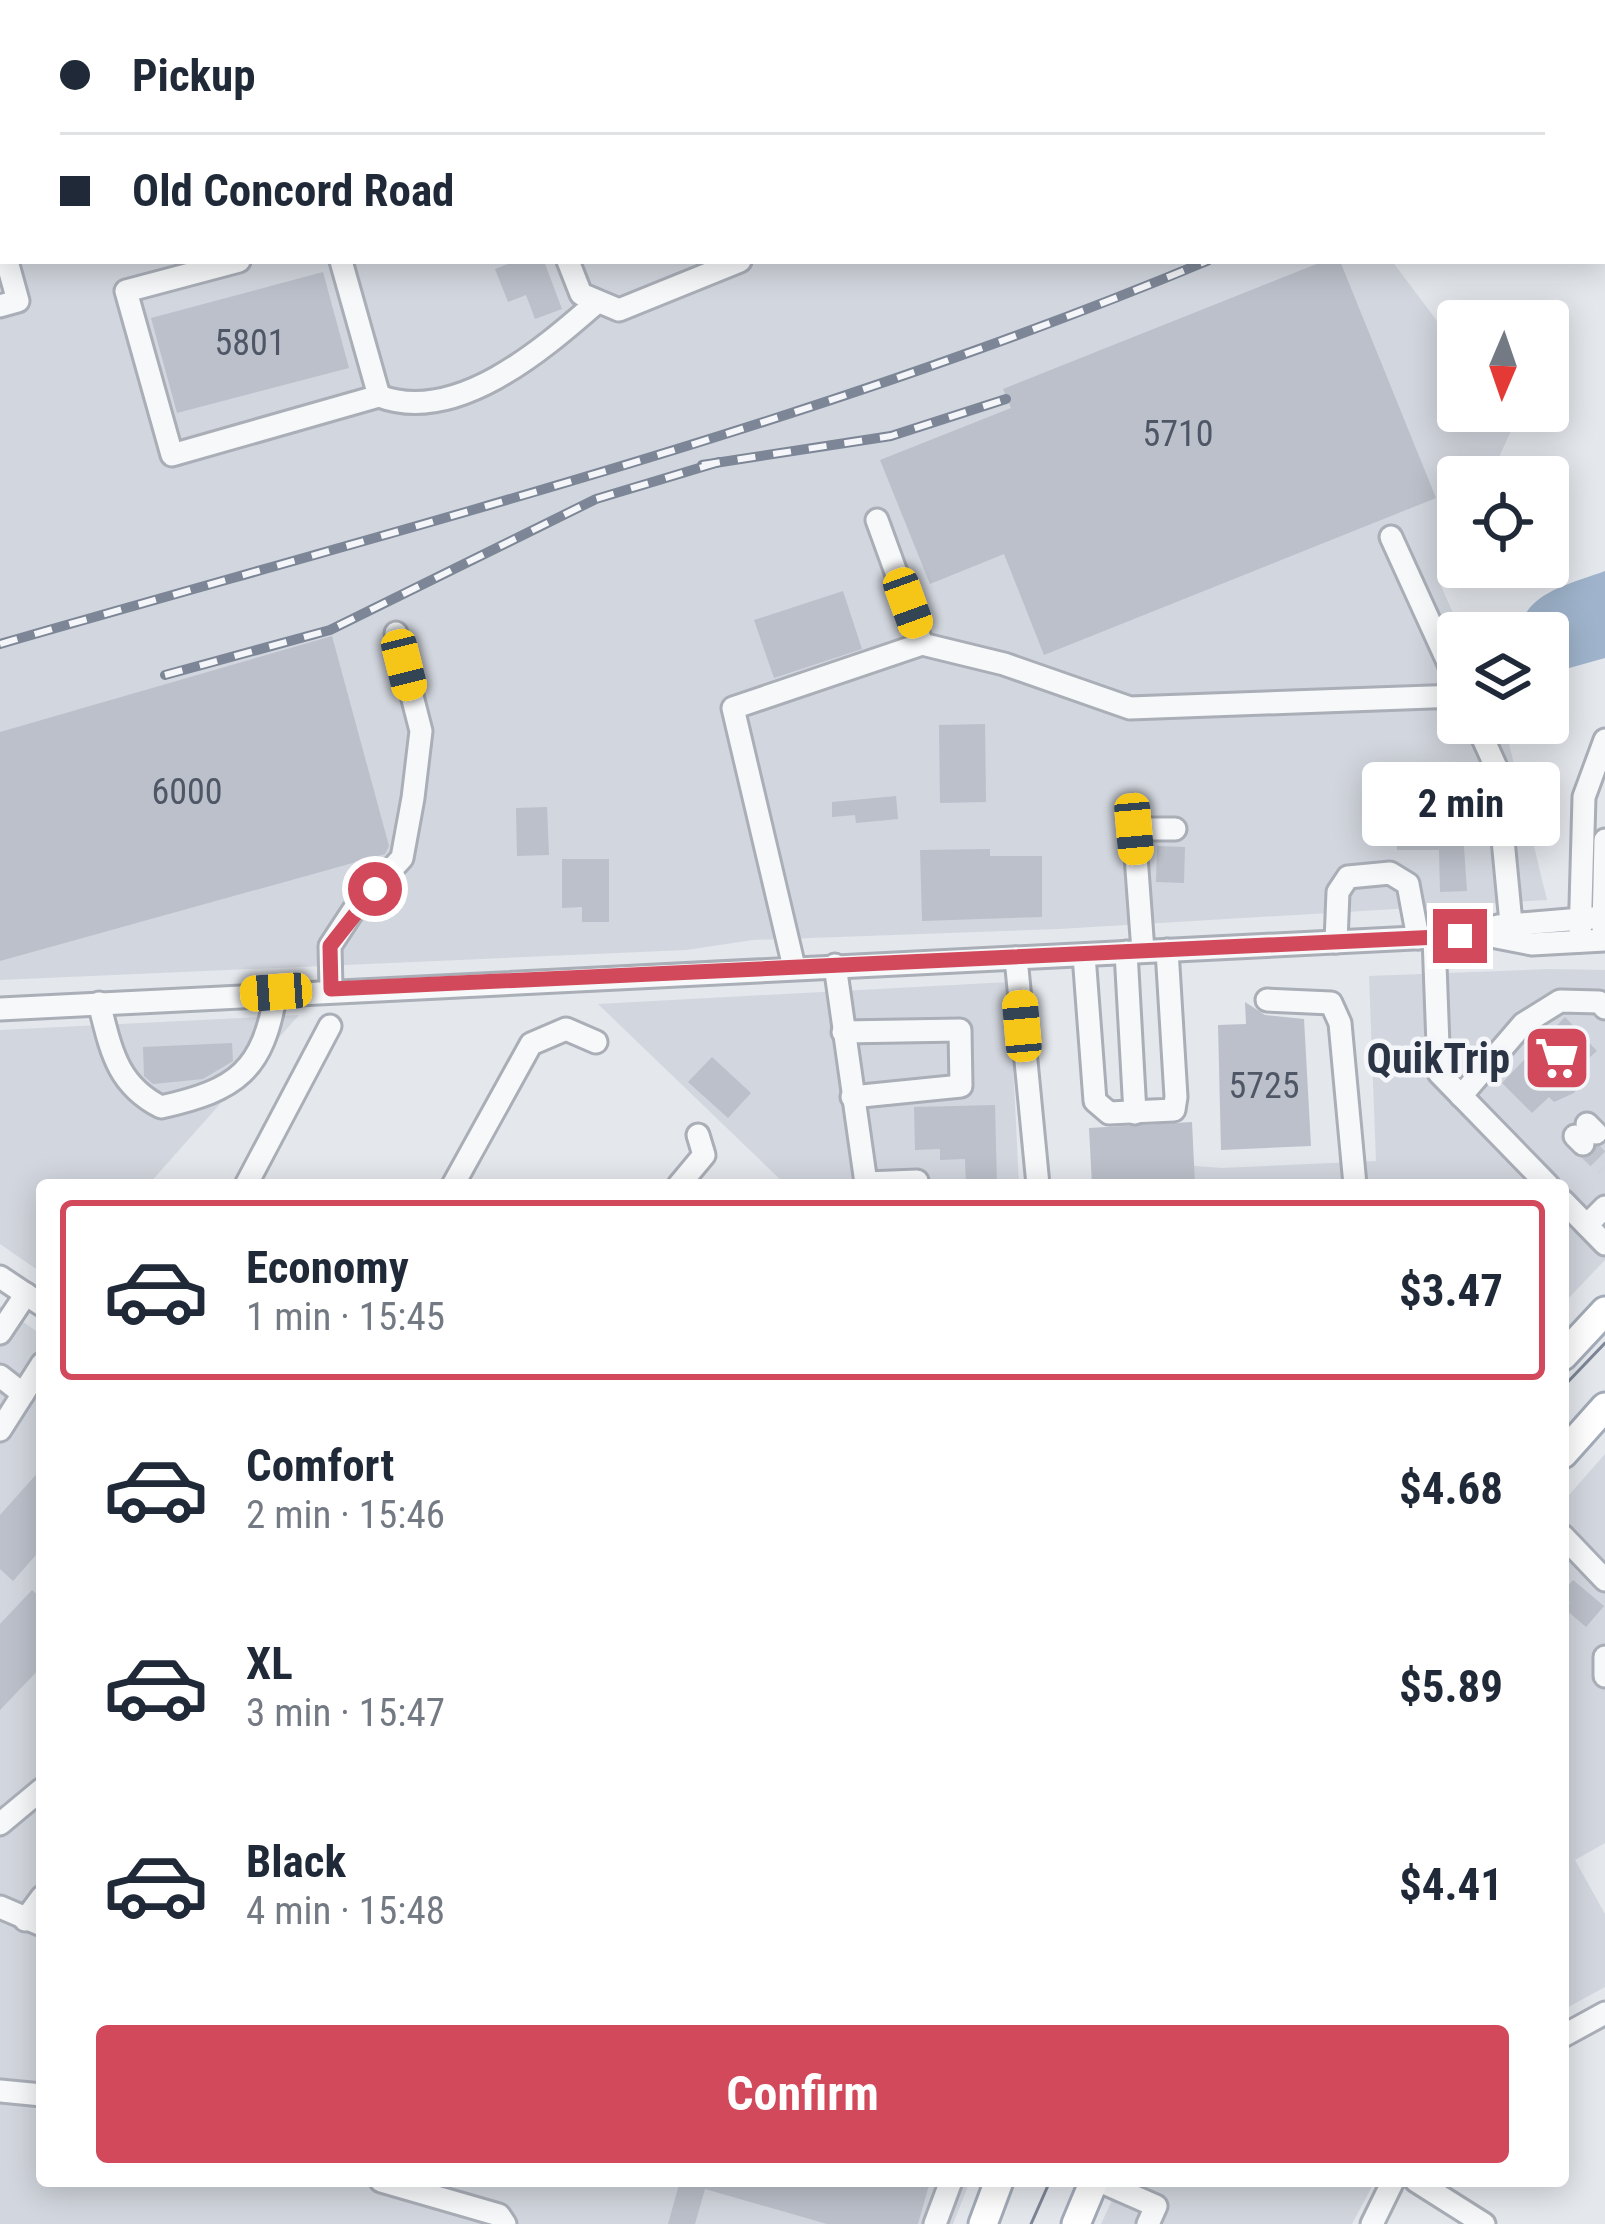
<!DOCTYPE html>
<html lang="en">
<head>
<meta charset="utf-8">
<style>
	:root { --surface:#fff; --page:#f2f2f3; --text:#1f2937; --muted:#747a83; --line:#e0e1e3; --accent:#d1495b }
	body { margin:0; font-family:"Roboto Condensed",sans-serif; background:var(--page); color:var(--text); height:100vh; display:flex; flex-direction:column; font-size:45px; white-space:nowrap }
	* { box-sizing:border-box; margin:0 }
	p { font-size:39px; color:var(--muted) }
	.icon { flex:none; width:66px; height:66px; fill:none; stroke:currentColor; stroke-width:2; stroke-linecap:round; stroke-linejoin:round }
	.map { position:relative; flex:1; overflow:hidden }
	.drawer { position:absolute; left:36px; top:1179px; width:1533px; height:1008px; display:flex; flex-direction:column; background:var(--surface); border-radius:12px; box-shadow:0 6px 30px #0003 }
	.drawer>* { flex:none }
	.guide { position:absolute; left:0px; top:0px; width:1605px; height:264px; box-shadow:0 6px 30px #0003; display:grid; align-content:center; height:264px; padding:0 60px; background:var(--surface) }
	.needle { width:78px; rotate:182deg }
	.buttons { position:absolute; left:1437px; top:300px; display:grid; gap:24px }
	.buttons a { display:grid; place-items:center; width:132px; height:132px; border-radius:12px; background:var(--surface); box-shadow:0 6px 30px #0003; font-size:60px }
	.end { position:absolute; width:54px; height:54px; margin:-27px; border:15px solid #d1495b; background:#fff; box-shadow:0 0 0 6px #fff }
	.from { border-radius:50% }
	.bubble { position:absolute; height:84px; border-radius:12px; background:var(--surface); box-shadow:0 6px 30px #0003; font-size:39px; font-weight:700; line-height:84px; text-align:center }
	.car { position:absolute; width:36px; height:72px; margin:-36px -18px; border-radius:15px; box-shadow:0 0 9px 3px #0007; background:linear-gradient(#f5c518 24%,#345 0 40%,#f5c518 0 76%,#345 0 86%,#f5c518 0) }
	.guide b { display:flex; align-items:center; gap:42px; height:114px; font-size:45px }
	.guide b+b { border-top:3px solid var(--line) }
	.guide i { width:30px; height:30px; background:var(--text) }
	ul { padding:21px 0 0; list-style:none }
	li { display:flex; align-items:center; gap:36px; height:180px; margin:0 24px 18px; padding:0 36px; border:6px solid transparent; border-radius:12px }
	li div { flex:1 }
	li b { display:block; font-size:45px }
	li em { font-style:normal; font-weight:700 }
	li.current { border-color:var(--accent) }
	li>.icon { width:108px; height:108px; stroke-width:1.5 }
	.primary-button { display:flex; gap:24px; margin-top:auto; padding:24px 60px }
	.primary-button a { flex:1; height:138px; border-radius:12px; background:var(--accent); color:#fff; font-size:48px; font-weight:700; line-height:138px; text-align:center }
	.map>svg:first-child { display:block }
</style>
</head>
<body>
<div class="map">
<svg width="1605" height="2224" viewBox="0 0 1605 2224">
	<rect width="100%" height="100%" fill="#e4e7ec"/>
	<g fill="#d2d6de">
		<path d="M0 0H1515L3 3V261H1392L1458 349V411H1504L1514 424 1490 477H1458V545L1440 584 1462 633H1458V723H1504L1547 900 1059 929 753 940 686 950 0 980Z"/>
		<path d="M1549 969 1605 970V1260L1563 1304V1185H1129L1128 1161 1222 1168 1376 1161 1369 976Z"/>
		<path d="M1009 982 1019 1185H786L598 1004Z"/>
		<path d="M299 1015 148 1185H42V1273L0 1244V1030Z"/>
		<path d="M0 1306 42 1335V2181H970L953 2224H0Z"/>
		<path d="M1605 1454V1843L1575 1860 1605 1914V1987L1563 2010V1502Z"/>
		<path d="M1121 2181H1375L1352 2224H1101Z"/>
	</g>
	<path fill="#9fb4cc" d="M1605 571V658L1548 674V633H1520C1522 593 1573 583 1605 571Z"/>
	<g fill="#bbc0ca">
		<path d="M516 261H544L562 309 535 319 526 295 508 302 495 269Z"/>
		<path d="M1324 261H1340L1436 498 1044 655 1004 554 930 584 880 460 1011 408 1003 389Z"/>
		<path d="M323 272 349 368 177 413 151 318Z"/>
		<path d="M843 591 862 649 774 678 754 620Z"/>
		<path d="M332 636 389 846 385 854 0 961V732Z"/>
		<path d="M985 724 986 802 940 803 939 725Z"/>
		<path d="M1459 775 1467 891 1440 892 1439 850H1397L1396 776Z"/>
		<path d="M896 796 898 819 856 823 855 815 832 817V802Z"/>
		<path d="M547 807 549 855 517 856 516 808Z"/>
		<path d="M1157 846 1185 847 1184 883 1156 882Z"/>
		<path d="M990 849V856H1042V917L922 921 920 850Z"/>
		<path d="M562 859H609V922H582V907L562 908Z"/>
		<path d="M1245 1002 1265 1015 1304 1019 1311 1146 1221 1150 1218 1025 1246 1024Z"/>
		<path d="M1565 1017 1597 1051 1581 1065 1588 1072 1574 1093 1554 1102 1549 1097 1532 1113 1502 1083Z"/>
		<path d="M232 1043 233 1061 203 1079 153 1084 144 1076 143 1047Z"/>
		<path d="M712 1057 751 1093 728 1118 688 1082Z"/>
		<path d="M995 1105 997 1185H966L965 1159 940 1160V1149L915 1150 914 1107Z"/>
		<path d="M1192 1122 1195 1185H1092L1089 1128Z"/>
		<path d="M42 1468V1548L13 1581 0 1569V1515Z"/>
		<path d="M1573 1580 1604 1606 1586 1627 1565 1609 1570 1603 1563 1592Z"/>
		<path d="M32 1590 42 1599V1666L0 1710V1624Z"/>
		<path d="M680 2181H930L918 2224H827L705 2189 695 2224H668Z"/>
	</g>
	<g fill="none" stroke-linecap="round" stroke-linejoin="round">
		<path stroke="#bfc3cb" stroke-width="21" stroke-dasharray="21 10" stroke-linecap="butt" d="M1583 1144 1605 1166"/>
		<g stroke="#a9aeb7" stroke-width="27">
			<g id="minor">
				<path d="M66 0 67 3"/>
				<path d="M158 0 160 3"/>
				<path d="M382 0V3"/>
				<path d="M476 0 477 3"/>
				<path d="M936 0 937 3"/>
				<path d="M597 3V0"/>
				<path d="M1143 3 1151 0"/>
				<path d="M0 98 3 108"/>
				<path d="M0 180 3 179"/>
				<path d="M0 236 3 246"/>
				<path d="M239 261 126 291 172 455 379 396 341 261"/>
				<path d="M568 261 581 294 619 310 740 261"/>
				<path d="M0 306 18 301 7 261"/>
				<path d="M379 396C456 425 542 350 596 303"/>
				<path d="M877 520 922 644 1004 664 1130 708 1458 696"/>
				<path d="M1391 537 1458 684"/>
				<path d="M1476 723 1496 767 1511 923"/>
				<path d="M1498 926 1605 917"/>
				<path d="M1603 928 1605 840"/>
				<path d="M1434 937 1439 1073 1548 1185"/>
				<path d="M1580 941 1584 797 1605 740"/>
				<path d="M1336 942 1338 892 1348 877 1390 873 1408 884 1418 938"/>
				<path d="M1143 951 1134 829H1175"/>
				<path d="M1126 952 1135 1113"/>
				<path d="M1084 955 1095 1101 1109 1113 1174 1110 1176 1097 1167 950"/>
				<path d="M1016 958 1038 1185"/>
				<path d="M835 965 866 1183 917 1181"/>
				<path d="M794 967 733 708 922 644"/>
				<path d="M331 989 330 946 353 911 402 858 413 798 421 731 396 633"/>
				<path d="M1267 1000 1331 1003 1340 1023 1355 1185"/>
				<path d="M99 1003C111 1049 116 1084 161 1107 237 1090 263 1071 276 992"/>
				<path d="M0 1009 1434 937 1486 935 1532 944 1605 940"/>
				<path d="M843 1032 960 1030 961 1086 852 1097"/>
				<path d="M1461 1096 1523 1024 1560 1001 1599 1002 1605 1008"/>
				<path d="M1587 1124 1596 1133"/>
				<path d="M1575 1136 1583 1144"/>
				<path d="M246 1185 330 1026"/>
				<path d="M453 1185 531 1044 566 1029 596 1042"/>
				<path d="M679 1185 704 1155 698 1135"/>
				<path d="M1563 1201 1605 1244"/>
				<path d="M1587 1225 1605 1207"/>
				<path d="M0 1277 42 1305"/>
				<path d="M0 1333 26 1294"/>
				<path d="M0 1376 23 1394"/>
				<path d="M0 1430 42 1364"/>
				<path d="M1563 1536 1605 1580"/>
				<path d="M1605 1657V1676"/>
				<path d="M0 1824 42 1789"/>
				<path d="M0 1907 42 1925"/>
				<path d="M25 1920 42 1897"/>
				<path d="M1563 2036 1605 2013"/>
				<path d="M0 2091 42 2095"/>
				<path d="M381 2181 499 2215 505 2224"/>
				<path d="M1099 2181 1156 2206 1148 2224"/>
				<path d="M1416 2181 1484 2224"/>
				<path d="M935 2224 951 2181"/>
				<path d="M1372 2224 1393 2181"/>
			</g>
		</g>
		<g stroke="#a3abb8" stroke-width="33">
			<g id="major">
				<path d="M1563 1356 1605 1311"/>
				<path d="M1563 1454 1605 1407"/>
				<path d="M983 2224 999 2181"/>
				<path d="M1076 2224 1094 2181"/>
			</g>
		</g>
		<use href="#minor" stroke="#f7f8fa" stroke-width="21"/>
		<use href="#major" stroke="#fff" stroke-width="27"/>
		<g stroke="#7d8696" stroke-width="3">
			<path d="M1563 1387 1605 1343"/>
			<path d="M1031 2224 1050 2181"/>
		</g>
		<g stroke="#7d8696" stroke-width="10">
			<g id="rail">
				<path d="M1602 56 1605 54"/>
				<path d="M702 465 891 436 1006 399"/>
				<path d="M0 644C406 527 816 424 1207 261"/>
				<path d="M165 675 330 630 596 499 719 462"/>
			</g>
		</g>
		<use href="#rail" stroke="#f4f6f9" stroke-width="6" stroke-dasharray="18" stroke-linecap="butt"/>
	</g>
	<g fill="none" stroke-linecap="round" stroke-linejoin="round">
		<path stroke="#d1495b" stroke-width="15" d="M375 889 330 946 331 989 1460 936"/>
	</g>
	<defs>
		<g id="supermarket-square" transform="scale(3.45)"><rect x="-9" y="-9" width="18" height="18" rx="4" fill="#d1495b" stroke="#f4f6f9"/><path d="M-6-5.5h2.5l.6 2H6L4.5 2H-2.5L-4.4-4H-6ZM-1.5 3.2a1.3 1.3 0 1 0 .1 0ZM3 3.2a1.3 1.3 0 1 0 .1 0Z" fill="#fff"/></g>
	</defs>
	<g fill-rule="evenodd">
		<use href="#supermarket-square" x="1557" y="1058"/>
	</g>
	<g text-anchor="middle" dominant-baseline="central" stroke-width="9" stroke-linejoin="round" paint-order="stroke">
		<g font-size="36" fill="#4f5766">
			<text x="250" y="343">5801</text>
			<text x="1178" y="434">5710</text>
			<text x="187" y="792">6000</text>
			<text x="1264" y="1086">5725</text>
		</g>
		<g font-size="42" font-weight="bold" fill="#2b3445" stroke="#f4f6f9" text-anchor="end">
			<text x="1510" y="1058">QuikTrip</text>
		</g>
	</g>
</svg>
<div class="buttons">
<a><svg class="needle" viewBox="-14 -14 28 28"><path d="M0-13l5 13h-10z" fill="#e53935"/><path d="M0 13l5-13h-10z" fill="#747a83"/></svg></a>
<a><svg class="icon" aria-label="locate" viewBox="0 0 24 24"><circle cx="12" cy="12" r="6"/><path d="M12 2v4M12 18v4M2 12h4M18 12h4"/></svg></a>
<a><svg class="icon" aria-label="layers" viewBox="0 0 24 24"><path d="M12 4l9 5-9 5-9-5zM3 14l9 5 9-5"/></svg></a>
</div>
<i class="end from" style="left:375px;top:889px"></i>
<i class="end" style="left:1460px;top:936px"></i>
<div class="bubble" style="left:1362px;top:762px;width:198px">2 min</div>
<i class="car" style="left:908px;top:603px;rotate:160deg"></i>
<i class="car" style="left:404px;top:665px;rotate:166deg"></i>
<i class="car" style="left:1134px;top:829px;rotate:175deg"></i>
<i class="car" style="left:276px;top:992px;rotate:266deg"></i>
<i class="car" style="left:1022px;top:1026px;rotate:355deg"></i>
<div class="guide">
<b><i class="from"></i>Pickup</b>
<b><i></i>Old Concord Road</b>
</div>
<section class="drawer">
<ul>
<li class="current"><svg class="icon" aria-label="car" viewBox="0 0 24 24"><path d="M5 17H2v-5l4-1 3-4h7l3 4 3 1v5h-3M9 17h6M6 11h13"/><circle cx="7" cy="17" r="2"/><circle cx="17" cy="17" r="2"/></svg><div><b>Economy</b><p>1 min · 15:45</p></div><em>$3.47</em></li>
<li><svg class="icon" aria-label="car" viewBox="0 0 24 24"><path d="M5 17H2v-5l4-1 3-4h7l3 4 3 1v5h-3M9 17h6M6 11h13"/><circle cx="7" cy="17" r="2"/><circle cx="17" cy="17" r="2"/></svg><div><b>Comfort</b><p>2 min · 15:46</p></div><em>$4.68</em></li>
<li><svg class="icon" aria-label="car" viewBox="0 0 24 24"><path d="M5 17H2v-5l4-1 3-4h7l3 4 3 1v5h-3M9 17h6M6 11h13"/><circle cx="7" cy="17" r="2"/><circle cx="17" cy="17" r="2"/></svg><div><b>XL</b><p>3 min · 15:47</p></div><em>$5.89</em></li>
<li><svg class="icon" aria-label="car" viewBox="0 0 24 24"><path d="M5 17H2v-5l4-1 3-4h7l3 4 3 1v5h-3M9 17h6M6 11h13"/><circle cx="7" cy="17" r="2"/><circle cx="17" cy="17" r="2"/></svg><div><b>Black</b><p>4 min · 15:48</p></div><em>$4.41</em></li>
</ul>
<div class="primary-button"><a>Confirm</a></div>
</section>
</div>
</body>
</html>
